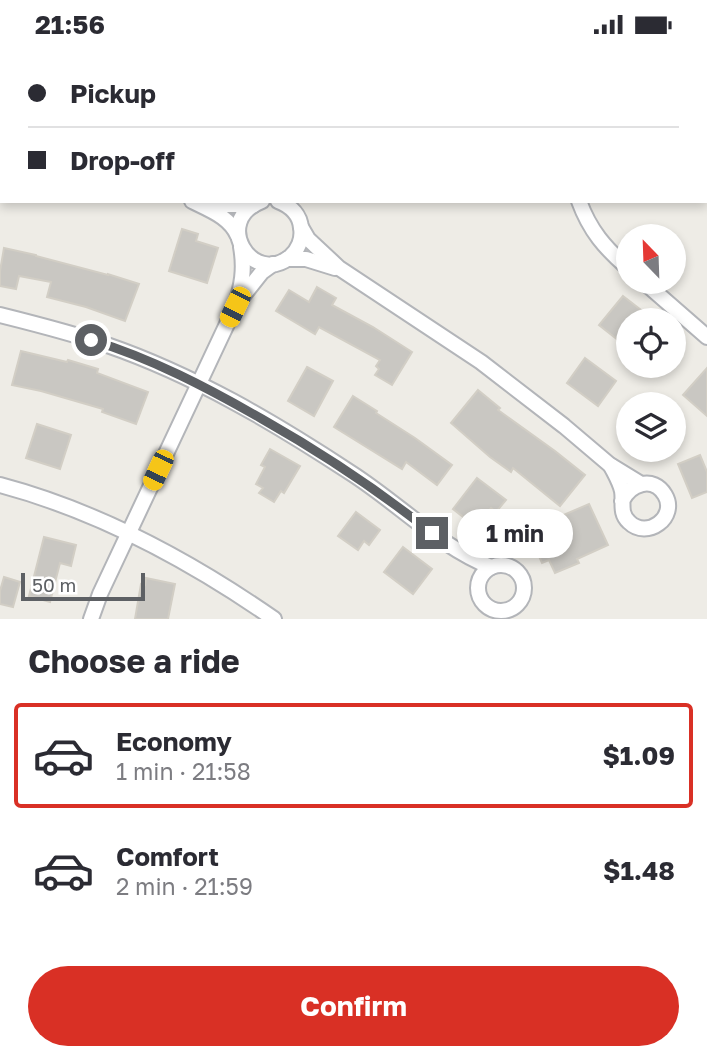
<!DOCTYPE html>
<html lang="en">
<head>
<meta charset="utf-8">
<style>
	:root { --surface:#fff; --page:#f7f7f7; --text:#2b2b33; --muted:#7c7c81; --line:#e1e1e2; --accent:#d93025 }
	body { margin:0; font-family:"Golos Text",sans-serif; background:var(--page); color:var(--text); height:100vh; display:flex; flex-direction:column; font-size:26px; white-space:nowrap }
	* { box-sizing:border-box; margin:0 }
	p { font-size:23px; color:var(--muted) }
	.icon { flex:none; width:38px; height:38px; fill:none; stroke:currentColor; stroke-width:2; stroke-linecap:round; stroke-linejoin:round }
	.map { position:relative; height:570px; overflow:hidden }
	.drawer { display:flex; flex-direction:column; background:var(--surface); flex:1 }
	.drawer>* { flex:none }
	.hud { position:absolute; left:0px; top:0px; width:707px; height:154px; box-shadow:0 4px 10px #0003; display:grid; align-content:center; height:154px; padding:0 28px; background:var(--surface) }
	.needle { width:46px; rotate:337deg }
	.buttons { position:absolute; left:616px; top:175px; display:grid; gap:14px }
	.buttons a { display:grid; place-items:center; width:70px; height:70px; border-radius:50%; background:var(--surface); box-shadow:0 4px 10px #0003; font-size:35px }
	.scale { position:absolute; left:21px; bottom:18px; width:124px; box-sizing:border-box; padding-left:7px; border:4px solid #5d6064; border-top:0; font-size:19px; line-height:24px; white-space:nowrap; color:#5d6064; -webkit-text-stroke:5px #fff; paint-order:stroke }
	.end { position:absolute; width:32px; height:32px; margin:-16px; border:9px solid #5d6064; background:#fff; box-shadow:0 0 0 4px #fff }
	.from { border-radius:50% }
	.bubble { position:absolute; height:49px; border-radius:24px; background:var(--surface); box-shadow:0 4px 10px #0003; font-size:23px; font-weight:700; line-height:49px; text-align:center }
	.car { position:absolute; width:21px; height:42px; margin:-21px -10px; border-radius:9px; box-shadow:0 0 5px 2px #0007; background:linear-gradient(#f5c518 24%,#345 0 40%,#f5c518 0 76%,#345 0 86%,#f5c518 0) }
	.hud b { display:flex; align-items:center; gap:24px; height:66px; font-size:26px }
	.hud b+b { border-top:2px solid var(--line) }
	.hud i { width:18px; height:18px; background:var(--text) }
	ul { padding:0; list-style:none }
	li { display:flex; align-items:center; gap:21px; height:105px; margin:0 14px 10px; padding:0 14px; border:4px solid transparent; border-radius:7px }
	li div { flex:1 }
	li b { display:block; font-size:26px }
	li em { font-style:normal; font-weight:700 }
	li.current { border-color:var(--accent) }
	li>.icon { width:63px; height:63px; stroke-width:1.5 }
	h2 { padding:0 28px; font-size:32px; line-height:84px }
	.cta { display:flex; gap:14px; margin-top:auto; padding:14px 28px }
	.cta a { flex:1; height:80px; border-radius:42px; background:var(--accent); color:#fff; font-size:28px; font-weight:700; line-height:80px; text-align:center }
	.status { display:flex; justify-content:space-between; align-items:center; height:49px; padding:0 35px; background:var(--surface); direction:ltr }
	.status svg { height:19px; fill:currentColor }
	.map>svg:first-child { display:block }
</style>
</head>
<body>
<div class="status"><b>21:56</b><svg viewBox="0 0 49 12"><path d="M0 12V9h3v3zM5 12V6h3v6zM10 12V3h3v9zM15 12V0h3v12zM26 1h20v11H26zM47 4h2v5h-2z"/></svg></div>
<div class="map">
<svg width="707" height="570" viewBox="0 0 707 570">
	<rect width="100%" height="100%" fill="#eeece6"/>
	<path fill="#c5e2c6" d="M67 0H572L570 2H72Z"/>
	<g fill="#c9c7c2" stroke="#d2cec5" stroke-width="2">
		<path d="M182 180 198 185 196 192 218 199 207 234 169 222Z"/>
		<path d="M4 199 36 206V207L108 226V225L139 235 125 272 86 258 47 248 51 233 19 227 16 240 0 237V222Z"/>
		<path d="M317 238 336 249 332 256 373 278 412 303 392 336 375 326 379 320 376 317 380 311 319 278 315 285 276 262 289 241 309 253Z"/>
		<path d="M623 247 654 271H628V299L599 276Z"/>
		<path d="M21 302 67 313 68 311 98 320 97 324 148 343 136 375 102 363 103 360 41 342 12 336Z"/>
		<path d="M585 309 616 332 598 357 567 334Z"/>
		<path d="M307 318 333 332 314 367 288 352Z"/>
		<path d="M707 319V367L683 346Z"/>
		<path d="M478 341 500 359 498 361 555 402 585 426 560 457 513 419 511 423 490 408 451 374Z"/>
		<path d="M353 347 377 362 376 364 415 389 452 416 437 436 406 413 402 420 334 378Z"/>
		<path d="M37 375 71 386 60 420 26 409Z"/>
		<path d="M270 400 300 417 284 444 281 442 274 453 259 444 263 439 256 435 265 418 261 416Z"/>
		<path d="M700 406 707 423V443L692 449 678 415Z"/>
		<path d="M477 429 506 451 496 463 491 459 476 478 453 460Z"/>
		<path d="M589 455 608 496 577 510 579 514 555 524 549 511 542 514 533 494 542 490 539 484 548 480 545 474Z"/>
		<path d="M356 463 380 481 369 496 364 492 358 501 338 487Z"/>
		<path d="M44 488 76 496 71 517 60 514 50 553 29 547Z"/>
		<path d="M403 498 432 520 413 545 384 523Z"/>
		<path d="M4 528 20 533 13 558 0 555V542Z"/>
		<path d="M146 529 175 535 168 570H135L141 535 145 536Z"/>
	</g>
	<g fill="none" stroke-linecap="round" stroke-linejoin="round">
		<g stroke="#b3b5b9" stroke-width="18">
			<g id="minor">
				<path d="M705 87H707"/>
				<path d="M0 96H2"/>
				<path d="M192 152C210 161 230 168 238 187"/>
				<path d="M203 152 217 156H254"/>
				<path d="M262 152C211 171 252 238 290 208 298 201 303 190 301 179 300 166 291 157 278 152"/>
				<path d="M579 152C590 182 605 199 628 219"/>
				<path d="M301 178 308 190 339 219 481 313 564 377 610 416 641 435"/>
				<path d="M287 210H306L335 219"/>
				<path d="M644 233 707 288"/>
				<path d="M242 248 262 223 273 215"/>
				<path d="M0 266C36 275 72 284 107 296 194 326 275 374 351 424 398 454 440 498 491 518"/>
				<path d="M611 417C615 425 620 433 622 442 624 453 619 464 629 473 647 491 678 468 665 446 653 426 630 435 622 452"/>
				<path d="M0 436C98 462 192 513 274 570"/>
				<circle cx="501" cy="539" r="23"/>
				<path d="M91 570 100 545 235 258C242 237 245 220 241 198"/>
			</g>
		</g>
		<use href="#minor" stroke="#fff" stroke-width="14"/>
	</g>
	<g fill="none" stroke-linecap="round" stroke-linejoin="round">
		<path stroke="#5d6064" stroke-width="9" d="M91 291C151 309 208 339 262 370 322 404 378 441 432 484"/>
	</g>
</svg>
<div class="buttons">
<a><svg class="needle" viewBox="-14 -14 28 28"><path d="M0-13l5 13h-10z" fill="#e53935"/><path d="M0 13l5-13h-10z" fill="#7c7c81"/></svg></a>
<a><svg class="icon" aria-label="locate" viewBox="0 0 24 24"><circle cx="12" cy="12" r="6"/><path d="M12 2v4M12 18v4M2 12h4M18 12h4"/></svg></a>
<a><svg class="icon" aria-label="layers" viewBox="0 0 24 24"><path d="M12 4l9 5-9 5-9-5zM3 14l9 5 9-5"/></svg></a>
</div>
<div class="scale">50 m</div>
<i class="end from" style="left:91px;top:291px"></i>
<i class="end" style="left:432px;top:484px"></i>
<div class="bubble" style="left:457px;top:460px;width:116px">1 min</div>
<i class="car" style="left:235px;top:258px;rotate:206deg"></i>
<i class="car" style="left:158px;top:421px;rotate:205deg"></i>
<div class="hud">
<b><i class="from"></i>Pickup</b>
<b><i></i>Drop-off</b>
</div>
</div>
<section class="drawer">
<h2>Choose a ride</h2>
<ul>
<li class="current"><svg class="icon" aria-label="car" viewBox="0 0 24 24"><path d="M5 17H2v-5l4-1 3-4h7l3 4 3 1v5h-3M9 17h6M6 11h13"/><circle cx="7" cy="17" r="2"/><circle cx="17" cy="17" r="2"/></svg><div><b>Economy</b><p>1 min · 21:58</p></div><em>$1.09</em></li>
<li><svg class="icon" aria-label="car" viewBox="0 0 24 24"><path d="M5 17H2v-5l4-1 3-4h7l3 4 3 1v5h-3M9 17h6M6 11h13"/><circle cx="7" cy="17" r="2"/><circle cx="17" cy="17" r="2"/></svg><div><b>Comfort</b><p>2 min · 21:59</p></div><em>$1.48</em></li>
</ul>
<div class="cta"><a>Confirm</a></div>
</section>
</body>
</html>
